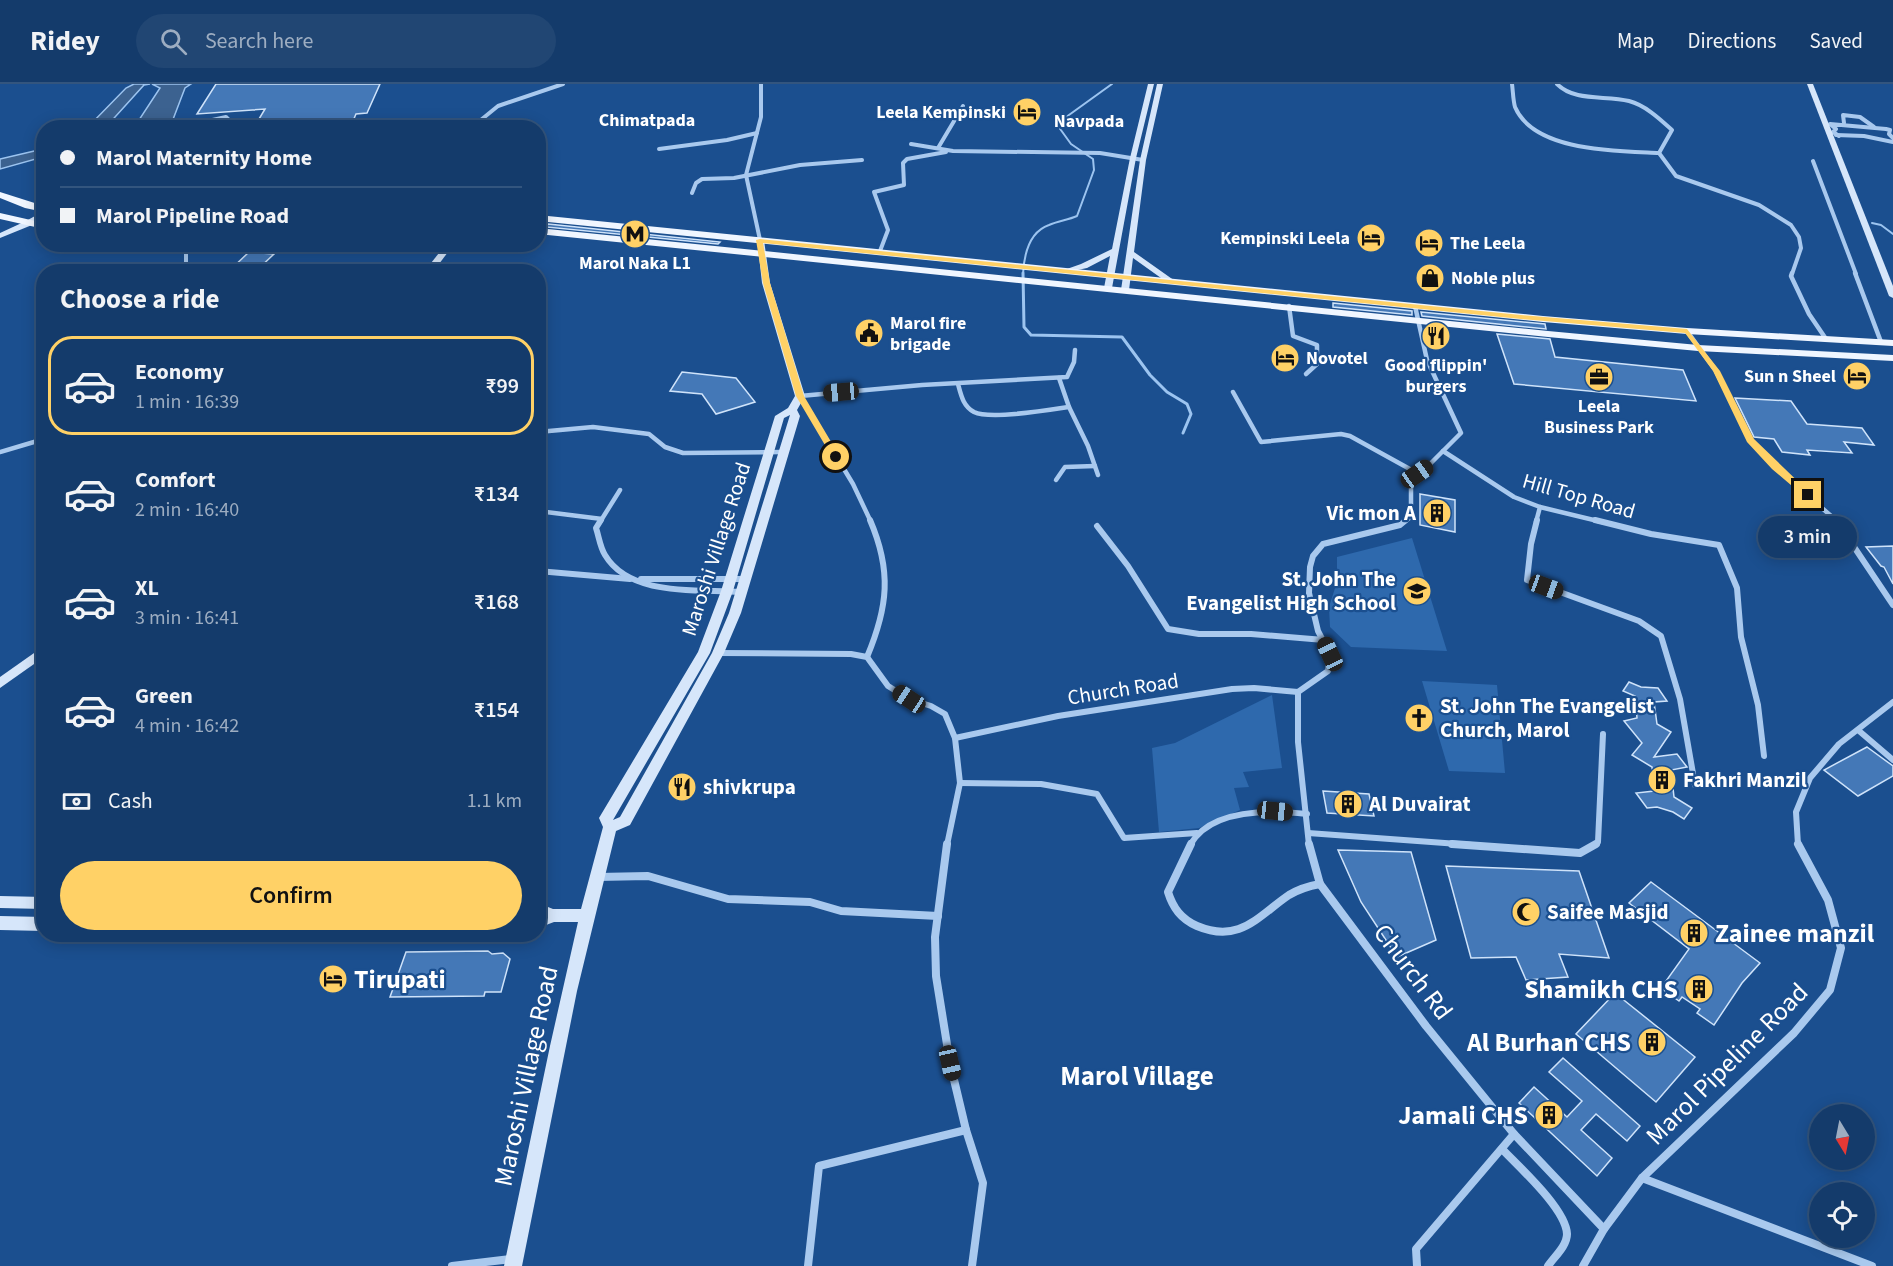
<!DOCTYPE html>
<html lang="en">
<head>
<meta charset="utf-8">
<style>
	:root { --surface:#143b6b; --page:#214673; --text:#f1f3f6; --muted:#9dadc1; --line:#33557e; --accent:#ffd166 }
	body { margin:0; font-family:"Source Sans 3",sans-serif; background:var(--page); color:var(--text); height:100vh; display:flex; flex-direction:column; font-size:22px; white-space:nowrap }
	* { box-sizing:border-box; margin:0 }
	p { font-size:20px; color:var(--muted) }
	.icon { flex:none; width:33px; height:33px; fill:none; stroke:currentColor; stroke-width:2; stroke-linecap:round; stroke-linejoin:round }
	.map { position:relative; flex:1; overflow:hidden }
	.sheet { position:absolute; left:36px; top:180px; width:510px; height:678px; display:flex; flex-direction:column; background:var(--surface); border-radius:24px; box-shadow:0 3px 15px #0003,0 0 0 2px var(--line) }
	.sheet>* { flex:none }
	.hud { position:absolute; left:36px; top:36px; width:510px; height:132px; border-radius:24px; box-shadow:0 3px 15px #0003,0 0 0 2px var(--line); display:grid; align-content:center; height:132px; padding:0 24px; background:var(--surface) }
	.needle { width:39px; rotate:170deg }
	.controls { position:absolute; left:1809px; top:1020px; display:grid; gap:12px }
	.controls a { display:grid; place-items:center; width:66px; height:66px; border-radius:50%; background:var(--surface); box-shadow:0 3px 15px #0003,0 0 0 2px var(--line); font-size:30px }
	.end { position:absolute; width:27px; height:27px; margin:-14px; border:8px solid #ffd166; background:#111; box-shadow:0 0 0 3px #111 }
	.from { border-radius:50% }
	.bubble { position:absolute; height:42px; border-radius:21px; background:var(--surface); box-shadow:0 3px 15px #0003,0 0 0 2px var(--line); font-size:20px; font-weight:600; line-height:42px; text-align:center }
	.car { position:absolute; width:18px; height:36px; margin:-18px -9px; border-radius:8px; box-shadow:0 0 4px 2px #0007; background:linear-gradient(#222 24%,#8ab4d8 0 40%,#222 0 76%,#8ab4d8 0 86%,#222 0) }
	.hud b { display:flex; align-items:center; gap:21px; height:57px; font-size:22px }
	.hud b+b { border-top:2px solid var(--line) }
	.hud i { width:15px; height:15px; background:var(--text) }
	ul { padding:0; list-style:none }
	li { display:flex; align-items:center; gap:18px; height:99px; margin:0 12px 9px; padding:0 12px; border:3px solid transparent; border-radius:24px }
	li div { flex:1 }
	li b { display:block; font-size:22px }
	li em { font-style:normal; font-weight:600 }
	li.selected { border-color:var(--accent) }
	li>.icon { width:54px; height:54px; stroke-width:1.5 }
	h2 { padding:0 24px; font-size:27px; line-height:72px }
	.pay { display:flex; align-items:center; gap:15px; height:66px; padding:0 24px; font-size:22px }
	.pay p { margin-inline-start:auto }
	.primary-button { display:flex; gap:12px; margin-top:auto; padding:12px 24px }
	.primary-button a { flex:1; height:69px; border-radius:36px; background:var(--accent); color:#111; font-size:24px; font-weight:600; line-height:69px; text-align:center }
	header { display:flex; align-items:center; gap:36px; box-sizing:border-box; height:84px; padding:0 30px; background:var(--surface); border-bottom:2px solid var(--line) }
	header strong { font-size:28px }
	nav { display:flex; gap:33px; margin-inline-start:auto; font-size:21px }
	.search { width:420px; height:54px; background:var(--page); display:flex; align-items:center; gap:15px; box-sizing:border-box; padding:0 21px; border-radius:33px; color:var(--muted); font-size:22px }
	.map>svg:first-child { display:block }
</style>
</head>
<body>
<header>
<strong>Ridey</strong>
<div class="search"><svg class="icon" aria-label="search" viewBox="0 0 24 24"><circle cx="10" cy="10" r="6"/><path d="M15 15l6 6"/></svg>Search here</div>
<nav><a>Map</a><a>Directions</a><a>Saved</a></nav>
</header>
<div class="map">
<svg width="1893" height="1182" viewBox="0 0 1893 1182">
	<rect width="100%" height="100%" fill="#1b4f8f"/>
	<g fill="#2e69ad">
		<path d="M1412 454 1447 567 1351 563 1330 543 1329 523 1337 498V473Z"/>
		<path d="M1422 597 1497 601 1505 689 1449 687Z"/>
		<path d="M1272 611 1282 684 1243 688 1249 703 1234 704 1240 726 1199 744 1159 748 1152 664 1175 659Z"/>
	</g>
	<g fill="#3c6290" stroke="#9cc4f0" stroke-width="1.5">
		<path d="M134 0H150L144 1 106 43H88L126 4Z"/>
		<path d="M152 0H191L185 4 172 38 135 42 160 4Z"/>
		<path d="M43 65V73L0 85V75Z"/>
	</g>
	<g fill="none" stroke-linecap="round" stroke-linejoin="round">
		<g stroke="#9cc4f0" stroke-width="2">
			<path d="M1872 139 1881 141 1893 150"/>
			<path d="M1023 190C1024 171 1029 148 1049 141 1058 137 1068 136 1077 132L1094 86 1093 75 1071 60 1058 42 1062 36 1112 0"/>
		</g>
		<path stroke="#9cc4f0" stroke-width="3" d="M1023 189 1024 243 1031 251 1122 253 1150 291 1167 308 1187 320 1191 330 1183 349"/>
	</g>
	<g fill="#4478b7" stroke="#cfe3fa" stroke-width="1.5">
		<path d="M216 0H380L367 29 356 30 350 44H266L268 40H256L265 25 197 30Z"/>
		<path d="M548 140 720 158 718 160 546 143Z"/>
		<path d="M249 168 274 170 255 188H228Z"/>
		<path d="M1333 219 1412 227V231L1333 223Z"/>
		<path d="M1421 228 1545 240 1546 245 1422 232Z"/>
		<path d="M1497 250 1550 255 1555 273 1683 286 1696 317 1514 300Z"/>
		<path d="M682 288 736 294 755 318 716 330 702 310 670 307Z"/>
		<path d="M1735 314 1791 317 1807 340 1862 344 1874 361 1844 358 1852 369 1807 366 1810 371 1782 368 1774 355 1754 353Z"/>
		<path d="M1420 410 1455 416V448L1420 441Z"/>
		<path d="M1893 462V500L1884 483 1881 482 1866 463Z"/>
		<path d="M1629 598 1641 603 1658 604 1667 617 1654 618 1657 640 1671 648 1654 673 1677 670 1687 683 1671 686 1674 713 1692 724 1684 735 1673 728 1657 723 1647 724 1636 709 1654 707 1652 683 1632 671 1642 659 1624 637 1637 634 1635 612 1623 607Z"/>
		<path d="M1867 663 1893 682V692L1858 712 1824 686Z"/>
		<path d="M1323 707 1369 710 1374 732 1327 729Z"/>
		<path d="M1338 766 1411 768 1436 856 1397 873 1361 818Z"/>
		<path d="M1446 782 1579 787 1609 874 1559 870 1568 893 1526 896 1516 873 1471 874Z"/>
		<path d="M1651 798 1760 879 1742 899 1714 941 1697 929 1700 925 1682 913 1679 917 1661 904 1689 865 1629 819Z"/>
		<path d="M488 867 492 870 503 869 510 875 501 908H485L484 912 390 913 406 868Z"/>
		<path d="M1615 909 1695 973 1656 1018 1576 950Z"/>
		<path d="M1563 974 1640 1042 1627 1057 1596 1030 1581 1046 1612 1074 1597 1092 1519 1019 1534 1003 1567 1033 1582 1017 1549 988Z"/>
	</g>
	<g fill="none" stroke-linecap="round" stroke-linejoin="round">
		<g stroke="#a9c9ee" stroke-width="4">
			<path d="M1512 0C1513 7 1513 16 1515 23 1534 68 1618 67 1659 69L1672 46C1660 35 1645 21 1629 17 1605 11 1575 18 1557 0"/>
			<path d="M1844 39 1843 31 1860 33 1874 43"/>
			<path d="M176 44 226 33 237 44"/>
			<path d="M471 44 498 22 563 0"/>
			<path d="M1836 51 1864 52 1893 58"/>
			<path d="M1839 52 1833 48 1836 45 1830 40 1886 45 1890 46 1889 50 1893 54"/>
			<path d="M911 60 953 67 1100 69 1143 76"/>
			<path d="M938 64 963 22"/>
			<path d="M659 65 727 56 757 49"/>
			<path d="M1659 69 1676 92 1759 121 1791 141 1799 153 1801 164 1792 190"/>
			<path d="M1813 77 1856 190"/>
			<path d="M692 109 696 99 702 95 734 94 800 81 862 76"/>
			<path d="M760 156 746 91 761 33V0"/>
			<path d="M186 160V188"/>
			<path d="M880 167 888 146 874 108 904 101 903 79 907 75 946 68"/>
		</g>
		<g stroke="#a9c9ee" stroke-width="4.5">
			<path d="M1792 189 1791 192 1809 230 1826 255"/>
			<path d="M1855 189 1881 258"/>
			<path d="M1289 222 1293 252 1317 261V280L1306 290"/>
			<path d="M1687 247 1716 287 1750 356 1775 383 1838 438"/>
			<path d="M1059 294 1069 323"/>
			<path d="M958 300C961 311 963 322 974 328 990 336 1049 326 1069 323L1088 362 1098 391"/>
			<path d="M1233 308 1261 358 1341 350 1350 352 1417 389"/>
			<path d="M538 348 593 343 649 350 665 363 683 369 783 368"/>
			<path d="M1443 367 1514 413 1540 423 1602 438"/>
			<path d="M0 368 44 355"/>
			<path d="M1056 396 1065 383 1095 382"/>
			<path d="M538 427 602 435"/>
			<path d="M600 438 620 406"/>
			<path d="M871 438 853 400 800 312 922 301 1067 293 1074 278 1075 266"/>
			<path d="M1404 438 1411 433V404L1414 396 1461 349 1427 276 1415 222"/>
			<path d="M1536 438 1540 423"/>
		</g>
		<g stroke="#a9c9ee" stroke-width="6">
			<path d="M601 436 596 444C599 453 600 463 605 471 630 513 698 505 740 508"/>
			<path d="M1537 436 1531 460 1527 496 1639 537 1661 552 1680 615 1695 701"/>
			<path d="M1595 436 1651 450 1719 461 1737 504 1741 553 1758 621 1764 672"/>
			<path d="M1836 436 1893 521"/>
			<path d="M1097 442 1128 482 1168 545 1199 550H1251L1324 556"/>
			<path d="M538 487 630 495"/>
			<path d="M641 495H744"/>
			<path d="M718 569 851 570 867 573 888 602 909 615 931 622 945 630 955 654 960 699 947 761"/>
			<path d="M867 573C888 523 892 487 870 436"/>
			<path d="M1298 608V658L1309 761"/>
			<path d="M1298 608 1328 587 1330 570 1318 547 1309 509 1310 483 1313 472 1323 460 1400 441 1406 436"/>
			<path d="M1858 646 1893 676"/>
			<path d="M955 654 1058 632 1232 605 1254 604 1298 608"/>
			<path d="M960 699 1041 700 1097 710 1124 754 1197 749"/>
			<path d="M1308 749 1472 761"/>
			<path d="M1190 761C1211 724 1270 726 1307 730"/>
			<path d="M1594 761 1598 758 1603 650"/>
			<path d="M1798 761 1796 728 1810 694 1839 660 1893 618"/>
		</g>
		<g stroke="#a9c9ee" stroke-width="8">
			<path d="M947 760 935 853 936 892 950 979 966 1046 983 1099 972 1182"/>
			<path d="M1191 760 1168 808C1173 824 1181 835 1197 842 1240 860 1258 832 1289 811 1299 805 1309 802 1320 800"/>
			<path d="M1309 760 1320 800 1426 942 1514 1050 1604 1145"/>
			<path d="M1452 760 1580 769 1596 760"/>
			<path d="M598 793 648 792 728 815 810 818 841 827 938 832"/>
			<path d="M1502 1065C1519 1083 1566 1125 1567 1150 1567 1162 1554 1173 1548 1182"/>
			<path d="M1642 1094 1872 1182"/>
			<path d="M452 1182 511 1175"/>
			<path d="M808 1182 819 1082 966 1046"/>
			<path d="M1417 1182 1416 1165 1514 1050"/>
			<path d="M1583 1182 1604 1145 1642 1094 1794 949 1830 906 1841 864 1828 816 1798 760"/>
		</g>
		<g fill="#d6e6fa" fill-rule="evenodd">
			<path d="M1148 0H1154L1136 74 1112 204 1108 206 1104 204 1110 172 1087 184 1068 188 1064 186 1081 180 1112 165 1130 74Z"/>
			<path d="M1157 0H1163L1146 76 1134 168 1175 197 1168 199 1133 174 1129 206 1125 208 1121 206 1140 76Z"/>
			<path d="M1807 0H1813L1893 202V214L1889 212Z"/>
			<path d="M44 127V133L32 141 0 154V149L26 137Z"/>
			<path d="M757 154 764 156 770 199 805 312 797 326 800 332 741 529 724 569 630 741 616 747 577 907 522 1182H504L550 962 578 838H554L538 844V819L553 825H581L603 743 599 734 698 568 721 507 775 332 788 324 795 312 762 199ZM790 331 729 529 712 569 620 733 613 736 710 569 733 507 784 334Z"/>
			<path d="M446 160H454L433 188H424Z"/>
			<path d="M44 562V573L0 604V593Z"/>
			<path d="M0 812 44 813V825L0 824Z"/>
			<path d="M0 832 44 833V847L0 846Z"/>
		</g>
		<g fill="#f0f6ff" fill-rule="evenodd">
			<path d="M0 108 44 122V128L25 124 0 114Z"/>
			<path d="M0 129 44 139V145L0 135Z"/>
			<path d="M538 131 1543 232 1687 244 1893 256V262L1687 250 1543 238 538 137Z"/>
			<path d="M538 144 1548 247 1698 261 1893 271V277L1698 267 1548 253 538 150Z"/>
		</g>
	</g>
	<path fill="#ffd166" d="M760 155 1521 231 1687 245 1720 287 1754 355 1812 411 1805 413 1772 385 1747 358 1713 287 1685 249 1521 235 763 159 770 199 804 312 840 373 836 375 832 373 796 312 763 199 756 156Z"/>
	<defs>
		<g id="hotel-disc" transform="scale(1.5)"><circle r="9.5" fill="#ffd166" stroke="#1b4f8f"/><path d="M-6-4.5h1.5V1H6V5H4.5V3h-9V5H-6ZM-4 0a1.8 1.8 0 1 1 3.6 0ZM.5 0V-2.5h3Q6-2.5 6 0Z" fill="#111"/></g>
		<g id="metro-disc" transform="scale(1.5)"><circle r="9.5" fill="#ffd166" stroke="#1b4f8f"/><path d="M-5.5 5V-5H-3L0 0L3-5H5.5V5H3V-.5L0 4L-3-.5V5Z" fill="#111"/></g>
		<g id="shop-disc" transform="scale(1.5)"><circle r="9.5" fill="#ffd166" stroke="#1b4f8f"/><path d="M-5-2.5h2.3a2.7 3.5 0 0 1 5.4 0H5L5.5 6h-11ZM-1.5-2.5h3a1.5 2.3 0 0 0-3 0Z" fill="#111"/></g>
		<g id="civic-disc" transform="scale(1.5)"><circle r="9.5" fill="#ffd166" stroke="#1b4f8f"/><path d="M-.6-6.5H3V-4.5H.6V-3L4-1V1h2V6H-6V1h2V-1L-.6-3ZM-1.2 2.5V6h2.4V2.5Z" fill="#111"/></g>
		<g id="restaurant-disc" transform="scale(1.5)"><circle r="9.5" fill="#ffd166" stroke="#1b4f8f"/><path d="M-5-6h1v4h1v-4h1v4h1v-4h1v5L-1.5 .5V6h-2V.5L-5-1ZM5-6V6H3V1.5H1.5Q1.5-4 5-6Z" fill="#111"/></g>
		<g id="office-disc" transform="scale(1.5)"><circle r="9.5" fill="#ffd166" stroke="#1b4f8f"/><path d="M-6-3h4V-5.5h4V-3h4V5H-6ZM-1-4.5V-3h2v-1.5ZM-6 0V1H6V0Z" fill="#111"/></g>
		<g id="building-disc" transform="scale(1.5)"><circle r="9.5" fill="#ffd166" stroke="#1b4f8f"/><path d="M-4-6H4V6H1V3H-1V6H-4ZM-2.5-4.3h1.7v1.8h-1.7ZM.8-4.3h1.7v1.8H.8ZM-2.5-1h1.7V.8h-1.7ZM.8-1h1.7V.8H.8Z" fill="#111"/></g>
		<g id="school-disc" transform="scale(1.5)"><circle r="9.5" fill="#ffd166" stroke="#1b4f8f"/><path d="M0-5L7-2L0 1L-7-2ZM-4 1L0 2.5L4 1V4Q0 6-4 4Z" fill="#111"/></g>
		<g id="church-disc" transform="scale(1.5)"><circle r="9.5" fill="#ffd166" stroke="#1b4f8f"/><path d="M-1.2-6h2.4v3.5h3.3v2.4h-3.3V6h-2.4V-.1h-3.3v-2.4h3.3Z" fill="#111"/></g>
		<g id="mosque-disc" transform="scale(1.5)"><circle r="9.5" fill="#ffd166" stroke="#1b4f8f"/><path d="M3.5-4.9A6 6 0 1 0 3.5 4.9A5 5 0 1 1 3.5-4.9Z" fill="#111"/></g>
	</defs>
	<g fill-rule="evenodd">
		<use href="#hotel-disc" x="1027" y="28"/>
		<use href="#metro-disc" x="635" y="150"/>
		<use href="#hotel-disc" x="1371" y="154"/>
		<use href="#hotel-disc" x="1429" y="159"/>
		<use href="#shop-disc" x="1430" y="194"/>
		<use href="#civic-disc" x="869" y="249"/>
		<use href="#restaurant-disc" x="1436" y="252"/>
		<use href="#hotel-disc" x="1285" y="274"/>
		<use href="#hotel-disc" x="1857" y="292"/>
		<use href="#office-disc" x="1599" y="293"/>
		<use href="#building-disc" x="1437" y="429"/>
		<use href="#school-disc" x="1417" y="507"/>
		<use href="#church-disc" x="1419" y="634"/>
		<use href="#building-disc" x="1662" y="696"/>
		<use href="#restaurant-disc" x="682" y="703"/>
		<use href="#building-disc" x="1348" y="720"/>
		<use href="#mosque-disc" x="1526" y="828"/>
		<use href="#building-disc" x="1694" y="849"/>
		<use href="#hotel-disc" x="333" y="895"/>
		<use href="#building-disc" x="1699" y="905"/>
		<use href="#building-disc" x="1652" y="958"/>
		<use href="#building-disc" x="1549" y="1031"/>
	</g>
	<g text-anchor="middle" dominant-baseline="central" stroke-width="4.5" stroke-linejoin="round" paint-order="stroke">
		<g font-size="18" font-weight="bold" fill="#fff" stroke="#1b4f8f" text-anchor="start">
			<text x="1006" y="28" text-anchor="end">Leela Kempinski</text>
			<text x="1350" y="154" text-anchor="end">Kempinski Leela</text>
			<text x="1450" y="159">The Leela</text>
			<text x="635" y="179" text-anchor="middle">Marol Naka L1</text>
			<text x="1451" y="194">Noble plus</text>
			<text x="890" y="239">Marol fire<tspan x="890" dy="21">brigade</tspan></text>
			<text x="1306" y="274">Novotel</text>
			<text x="1436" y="281" text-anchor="middle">Good flippin'<tspan x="1436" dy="21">burgers</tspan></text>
			<text x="1836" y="292" text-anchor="end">Sun n Sheel</text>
			<text x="1599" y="322" text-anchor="middle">Leela<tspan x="1599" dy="21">Business Park</tspan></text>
		</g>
		<g font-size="18" font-weight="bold" fill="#fff" stroke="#1b4f8f">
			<text x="647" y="36">Chimatpada</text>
			<text x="1089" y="37">Navpada</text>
		</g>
		<g font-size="21" fill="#fff" stroke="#1b4f8f">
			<text transform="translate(1579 412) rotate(16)">Hill Top Road</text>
			<text transform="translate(716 465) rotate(-72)">Maroshi Village Road</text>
			<text transform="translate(1123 605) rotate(-9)">Church Road</text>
		</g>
		<g font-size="21" font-weight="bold" fill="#fff" stroke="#1b4f8f" text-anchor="start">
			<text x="1416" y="429" text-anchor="end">Vic mon A</text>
			<text x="1396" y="495" text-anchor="end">St. John The<tspan x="1396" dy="24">Evangelist High School</tspan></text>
			<text x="1440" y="622">St. John The Evangelist<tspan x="1440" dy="24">Church, Marol</tspan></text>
			<text x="1683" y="696">Fakhri Manzil</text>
			<text x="703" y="703">shivkrupa</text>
			<text x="1369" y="720">Al Duvairat</text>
			<text x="1547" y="828">Saifee Masjid</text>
		</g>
		<g font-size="26" font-weight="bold" fill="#fff" stroke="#1b4f8f" text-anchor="end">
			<text x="1715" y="849" text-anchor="start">Zainee manzil</text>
			<text x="354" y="895" text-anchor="start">Tirupati</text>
			<text x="1678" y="905">Shamikh CHS</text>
			<text x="1631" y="958">Al Burhan CHS</text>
			<text x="1528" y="1031">Jamali CHS</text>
		</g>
		<g font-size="26" fill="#fff" stroke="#1b4f8f">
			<text transform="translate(1413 888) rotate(53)">Church Rd</text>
			<text transform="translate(1727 980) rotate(-45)">Marol Pipeline Road</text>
			<text transform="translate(526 992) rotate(-78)">Maroshi Village Road</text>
		</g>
		<g font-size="27" font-weight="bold" fill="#fff" stroke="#1b4f8f">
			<text x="1137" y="992">Marol Village</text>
		</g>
	</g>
</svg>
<div class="controls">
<a><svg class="needle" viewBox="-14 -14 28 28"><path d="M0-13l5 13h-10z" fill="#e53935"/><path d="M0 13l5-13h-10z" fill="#9dadc1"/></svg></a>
<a><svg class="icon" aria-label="locate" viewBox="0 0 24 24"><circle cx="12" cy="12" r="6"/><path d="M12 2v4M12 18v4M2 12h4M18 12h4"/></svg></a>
</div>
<i class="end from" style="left:836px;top:373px"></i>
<i class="end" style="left:1808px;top:411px"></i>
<div class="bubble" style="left:1758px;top:432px;width:99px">3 min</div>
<i class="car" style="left:841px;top:308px;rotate:265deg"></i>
<i class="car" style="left:1417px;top:390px;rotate:55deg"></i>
<i class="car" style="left:1546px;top:503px;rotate:110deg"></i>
<i class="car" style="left:1330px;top:570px;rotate:335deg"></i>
<i class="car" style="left:909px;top:615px;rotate:303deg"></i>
<i class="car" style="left:1275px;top:727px;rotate:96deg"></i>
<i class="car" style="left:950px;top:979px;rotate:167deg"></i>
<div class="hud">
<b><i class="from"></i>Marol Maternity Home</b>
<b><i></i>Marol Pipeline Road</b>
</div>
<section class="sheet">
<h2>Choose a ride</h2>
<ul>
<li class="selected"><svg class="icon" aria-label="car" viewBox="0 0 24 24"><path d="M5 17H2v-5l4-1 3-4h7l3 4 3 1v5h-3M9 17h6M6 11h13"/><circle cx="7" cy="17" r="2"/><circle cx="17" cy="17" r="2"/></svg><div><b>Economy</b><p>1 min · 16:39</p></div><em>₹99</em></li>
<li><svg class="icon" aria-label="car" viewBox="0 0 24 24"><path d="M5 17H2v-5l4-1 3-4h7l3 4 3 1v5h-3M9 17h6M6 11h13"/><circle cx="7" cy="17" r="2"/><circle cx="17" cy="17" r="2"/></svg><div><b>Comfort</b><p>2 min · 16:40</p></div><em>₹134</em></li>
<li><svg class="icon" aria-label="car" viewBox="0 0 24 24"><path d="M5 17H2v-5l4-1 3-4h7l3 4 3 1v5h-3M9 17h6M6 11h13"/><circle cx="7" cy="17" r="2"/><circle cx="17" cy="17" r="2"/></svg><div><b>XL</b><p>3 min · 16:41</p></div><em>₹168</em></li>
<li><svg class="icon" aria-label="car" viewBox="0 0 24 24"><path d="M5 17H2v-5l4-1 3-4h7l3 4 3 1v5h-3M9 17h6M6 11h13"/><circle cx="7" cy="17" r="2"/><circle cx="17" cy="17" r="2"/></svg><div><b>Green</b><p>4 min · 16:42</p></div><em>₹154</em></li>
</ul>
<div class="pay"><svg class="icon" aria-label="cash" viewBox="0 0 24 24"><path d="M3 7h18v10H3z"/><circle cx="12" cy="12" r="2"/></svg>Cash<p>1.1 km</p></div>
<div class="primary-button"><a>Confirm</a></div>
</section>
</div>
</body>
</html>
